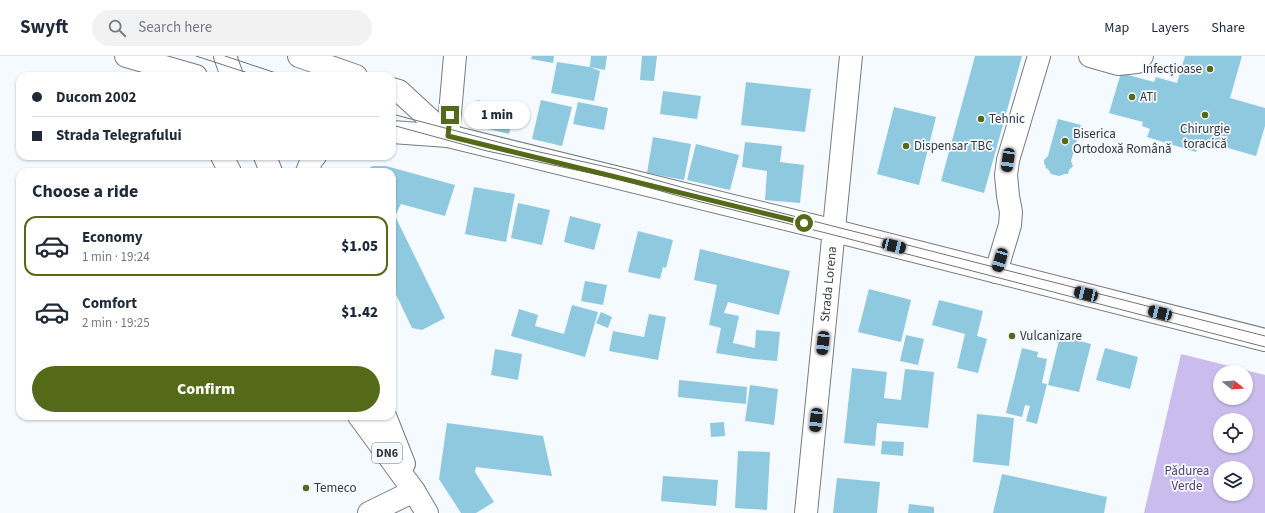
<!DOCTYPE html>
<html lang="en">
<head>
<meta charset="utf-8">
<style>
	:root { --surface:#fff; --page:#f2f2f3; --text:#1f2937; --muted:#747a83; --line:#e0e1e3; --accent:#556a18 }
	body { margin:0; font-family:"Source Sans 3",sans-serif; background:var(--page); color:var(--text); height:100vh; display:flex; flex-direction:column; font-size:15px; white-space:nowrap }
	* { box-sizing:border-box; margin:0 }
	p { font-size:13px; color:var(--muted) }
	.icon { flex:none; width:22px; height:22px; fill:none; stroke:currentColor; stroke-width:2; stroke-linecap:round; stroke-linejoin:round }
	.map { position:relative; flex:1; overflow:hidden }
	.drawer { position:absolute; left:16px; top:112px; width:380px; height:252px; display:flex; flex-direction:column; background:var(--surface); border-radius:12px; box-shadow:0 1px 3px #0004 }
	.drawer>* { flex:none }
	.top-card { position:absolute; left:16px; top:16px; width:380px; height:88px; border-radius:12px; box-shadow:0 1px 3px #0004; display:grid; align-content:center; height:88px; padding:0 16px; background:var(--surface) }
	.needle { width:26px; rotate:107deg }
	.controls { position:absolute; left:1213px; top:309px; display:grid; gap:8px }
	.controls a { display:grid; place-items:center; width:40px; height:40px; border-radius:50%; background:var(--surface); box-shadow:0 1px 3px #0004; font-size:20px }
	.end { position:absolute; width:18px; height:18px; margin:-9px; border:5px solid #556a18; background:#fff; box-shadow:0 0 0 2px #fff }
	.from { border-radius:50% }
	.bubble { position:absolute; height:28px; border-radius:14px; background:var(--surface); box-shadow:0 1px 3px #0004; font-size:13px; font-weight:800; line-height:28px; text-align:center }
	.car { position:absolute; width:12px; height:24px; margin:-12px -6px; border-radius:5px; box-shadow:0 0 3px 1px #0007; background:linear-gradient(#222 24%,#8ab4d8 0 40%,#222 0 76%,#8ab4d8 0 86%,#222 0) }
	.top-card b { display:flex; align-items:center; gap:14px; height:38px; font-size:15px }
	.top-card b+b { border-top:1px solid var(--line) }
	.top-card i { width:10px; height:10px; background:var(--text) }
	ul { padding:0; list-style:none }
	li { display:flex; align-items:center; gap:12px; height:60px; margin:0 8px 6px; padding:0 8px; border:2px solid transparent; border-radius:12px }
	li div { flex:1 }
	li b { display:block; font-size:15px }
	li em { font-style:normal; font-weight:800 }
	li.current { border-color:var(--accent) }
	li>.icon { width:36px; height:36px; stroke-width:1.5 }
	h2 { padding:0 16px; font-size:18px; line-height:48px }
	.action { display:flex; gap:8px; margin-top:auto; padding:8px 16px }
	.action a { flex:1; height:46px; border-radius:24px; background:var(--accent); color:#fff; font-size:16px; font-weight:800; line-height:46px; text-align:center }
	header { display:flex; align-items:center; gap:24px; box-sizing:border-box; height:56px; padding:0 20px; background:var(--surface); border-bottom:1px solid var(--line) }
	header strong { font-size:19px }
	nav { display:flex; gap:22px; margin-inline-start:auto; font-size:14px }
	.search { width:280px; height:36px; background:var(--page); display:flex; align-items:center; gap:10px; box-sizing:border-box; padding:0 14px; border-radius:22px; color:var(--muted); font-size:15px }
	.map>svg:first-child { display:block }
</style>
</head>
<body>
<header>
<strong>Swyft</strong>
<div class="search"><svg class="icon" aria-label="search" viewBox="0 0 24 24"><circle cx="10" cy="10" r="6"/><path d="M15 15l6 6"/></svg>Search here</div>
<nav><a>Map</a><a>Layers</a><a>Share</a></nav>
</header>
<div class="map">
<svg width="1265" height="457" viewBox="0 0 1265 457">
	<rect width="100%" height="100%" fill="#f4faff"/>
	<path fill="#cabcec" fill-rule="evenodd" d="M1181 298 1265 319V457H1144ZM1220 316H1246V342H1220ZM1220 364H1246V390H1220ZM1220 412H1246V438H1220Z"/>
	<g fill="#8ec9df">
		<path d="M532 0H554L553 7 531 3Z"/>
		<path d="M591 0H607L605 14 590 11 600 15 594 45 551 37 557 6 590 11Z"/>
		<path d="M642 0H657L654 25 640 24Z"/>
		<path d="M975 0H1022L984 137 941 125Z"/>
		<path d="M1185 0H1242L1230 42 1265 52V70L1256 100 1200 84 1196 96 1147 81 1150 73 1142 70 1143 66 1109 57 1121 17 1154 26 1156 21 1177 27Z"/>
		<path d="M746 26 811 33 805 76 741 69Z"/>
		<path d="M663 35 701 40 697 63 660 58Z"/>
		<path d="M477 44 515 53 509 78 471 69Z"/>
		<path d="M541 44 572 51 562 90 532 83Z"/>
		<path d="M578 46 608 52 604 74 573 68Z"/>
		<path d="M894 51 936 61 919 129 877 118Z"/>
		<path d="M1058 63 1081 69 1071 105 1073 110 1069 114 1068 118H1065L1059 120 1051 118 1048 113 1045 112 1046 110 1044 108V104L1048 100Z"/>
		<path d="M653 81 691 88 684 124 647 117Z"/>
		<path d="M745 86 782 90 780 106 804 109 800 147 765 144 767 115 742 111Z"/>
		<path d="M696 88 739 99 730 134 687 124Z"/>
		<path d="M373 110H386L455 129 445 160 401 148 395 160 445 262 422 274 412 272 392 230V116H362Z"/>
		<path d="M474 131 515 138 506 186 465 178Z"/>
		<path d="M518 147 550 154 542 189 511 182Z"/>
		<path d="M570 160 601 168 594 194 564 186Z"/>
		<path d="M638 175 673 184 666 212 663 211 660 223 628 216Z"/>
		<path d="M700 193 790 215 779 259 728 246 724 257 739 260 733 287 755 292 756 274 780 276 777 305 754 303 716 297 721 272 709 269 717 229 694 224Z"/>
		<path d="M585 225 607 229 603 249 581 245Z"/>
		<path d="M869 233 911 244 901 286 858 276Z"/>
		<path d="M939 244 983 255 977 280 987 283 978 317 957 312 965 278 932 269Z"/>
		<path d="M572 249 598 256 585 301 511 280 519 253 538 259 535 270 564 278Z"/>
		<path d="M601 256 612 261 608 272 596 267Z"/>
		<path d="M649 258 666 261 658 304 609 295 613 275 644 281Z"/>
		<path d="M906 279 924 283 918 309 900 305Z"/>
		<path d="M1060 280 1091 288 1079 336 1048 329Z"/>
		<path d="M1022 292 1038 296 1037 301 1047 303 1042 327 1047 328 1037 368 1026 365 1030 350 1025 349 1022 361 1006 357Z"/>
		<path d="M1105 292 1138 301 1130 333 1096 324Z"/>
		<path d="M495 293 522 298 518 324 491 319Z"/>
		<path d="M852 312 887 316 884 342 901 344 905 313 934 316 928 372 877 367 875 390 844 387Z"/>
		<path d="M679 324 747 331 746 348 678 341Z"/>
		<path d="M750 329 778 333 774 369 745 365Z"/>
		<path d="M977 358 1014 362 1009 410 973 406Z"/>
		<path d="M724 366 725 380 711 381 710 367Z"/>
		<path d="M447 367 543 380 552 420 476 411 475 416 494 446 476 457H461L439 423Z"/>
		<path d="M882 385 904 386 903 400 881 398Z"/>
		<path d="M738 395 770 396 767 454 735 452Z"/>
		<path d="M1002 418 1107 441 1104 457H993Z"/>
		<path d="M663 420 718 424 716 450 661 445Z"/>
		<path d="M837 422 880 426 877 457H833Z"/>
		<path d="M909 448 934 451V457H908Z"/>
	</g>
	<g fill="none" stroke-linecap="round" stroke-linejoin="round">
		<g stroke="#777c81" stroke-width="24">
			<g id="minor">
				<path d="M1090 0 1118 8 1137 6 1142 0"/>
				<path d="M448 80 455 0"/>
				<path d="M996 216 1010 169 1011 156 1008 140 1006 119 1008 104 1039 0"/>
				<path d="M369 457 414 435"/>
				<path id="s1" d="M806 457 851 0"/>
			</g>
		</g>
		<g stroke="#777c81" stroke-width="24">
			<g id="major">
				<path d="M126 0 196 20"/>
				<path d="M225 0 232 20"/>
				<path d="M299 0 356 20"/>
				<path d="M392 33 399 35 448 80"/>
				<path d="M392 76 448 80 835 175 1265 284"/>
				<path d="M222 100 230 116"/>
				<path d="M265 100 271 116"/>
				<path d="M307 116 312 103 315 100"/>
				<path d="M359 360 414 435 427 457"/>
				<path d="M385 360 404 408"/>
			</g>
		</g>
		<use href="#minor" stroke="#fff" stroke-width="22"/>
		<use href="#major" stroke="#fff" stroke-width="22"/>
		<g stroke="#717477" stroke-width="1">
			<path d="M196 0 257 20"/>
			<path d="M225 0 285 20"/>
			<path d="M392 58 517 91 616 113 699 136 1265 280"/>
			<path d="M392 69 487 95 614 122 697 145 830 178 1265 291"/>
		</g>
	</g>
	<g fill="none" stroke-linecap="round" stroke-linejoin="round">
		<path stroke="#556a18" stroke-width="5" d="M450 59 448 80 804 167"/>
	</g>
	<g fill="#556a18" stroke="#f4faff" stroke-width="1.5">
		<circle cx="1210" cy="13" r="4"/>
		<circle cx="1132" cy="41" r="4"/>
		<circle cx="1205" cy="59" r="4"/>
		<circle cx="981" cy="63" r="4"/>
		<circle cx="1065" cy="85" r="4"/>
		<circle cx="906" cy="90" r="4"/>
		<circle cx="1012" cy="280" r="4"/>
		<circle cx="306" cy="432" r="4"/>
	</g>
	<g text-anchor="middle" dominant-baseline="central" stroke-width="3.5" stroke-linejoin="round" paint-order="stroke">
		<rect fill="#f4faff" stroke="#6f7275" stroke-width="1" x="372" y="387" width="30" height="20" rx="3"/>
		<g font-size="12" font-weight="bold" fill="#36383a">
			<text x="387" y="397">DN6</text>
		</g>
		<g font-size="13" fill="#36383a" stroke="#f4faff" text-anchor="start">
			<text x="1202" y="13" text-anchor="end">Infecțioase</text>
			<text x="1140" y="41">ATI</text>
			<text x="989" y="63">Tehnic</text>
			<text x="1205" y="73" text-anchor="middle">Chirurgie<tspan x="1205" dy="15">toracică</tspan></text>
			<text x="1073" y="78">Biserica<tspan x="1073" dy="15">Ortodoxă Română</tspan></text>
			<text x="914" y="90">Dispensar TBC</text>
			<text x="1020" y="280">Vulcanizare</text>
			<text x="314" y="432">Temeco</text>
		</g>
		<g font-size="13" fill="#36383a" stroke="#f4faff">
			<text stroke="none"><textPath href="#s1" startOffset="230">Strada Lorena</textPath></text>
		</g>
		<g font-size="13" fill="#54407b" stroke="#f4faff">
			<text x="1187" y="415">Pădurea<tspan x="1187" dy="15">Verde</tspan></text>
		</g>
	</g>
</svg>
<div class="controls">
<a><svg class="needle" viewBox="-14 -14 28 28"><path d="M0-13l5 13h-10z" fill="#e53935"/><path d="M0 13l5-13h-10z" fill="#747a83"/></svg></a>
<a><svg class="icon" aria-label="locate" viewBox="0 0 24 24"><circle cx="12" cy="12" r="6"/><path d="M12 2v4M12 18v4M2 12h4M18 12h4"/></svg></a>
<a><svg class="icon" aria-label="layers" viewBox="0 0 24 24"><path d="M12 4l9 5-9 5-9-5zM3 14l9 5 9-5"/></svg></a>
</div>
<i class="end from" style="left:804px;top:167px"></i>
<i class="end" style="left:450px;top:59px"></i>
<div class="bubble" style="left:464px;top:45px;width:66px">1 min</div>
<i class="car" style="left:1008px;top:104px;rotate:188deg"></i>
<i class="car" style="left:894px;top:190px;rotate:104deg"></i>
<i class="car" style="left:1000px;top:204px;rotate:196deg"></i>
<i class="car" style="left:1086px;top:238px;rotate:284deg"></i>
<i class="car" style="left:1160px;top:257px;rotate:284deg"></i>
<i class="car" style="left:823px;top:287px;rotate:186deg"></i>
<i class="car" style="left:816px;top:364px;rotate:186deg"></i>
<div class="top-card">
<b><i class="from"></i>Ducom 2002</b>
<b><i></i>Strada Telegrafului</b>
</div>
<section class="drawer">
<h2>Choose a ride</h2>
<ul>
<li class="current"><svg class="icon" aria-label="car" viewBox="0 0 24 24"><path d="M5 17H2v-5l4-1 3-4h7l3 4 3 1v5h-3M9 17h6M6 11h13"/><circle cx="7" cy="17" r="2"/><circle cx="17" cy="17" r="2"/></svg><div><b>Economy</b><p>1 min · 19:24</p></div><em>$1.05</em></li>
<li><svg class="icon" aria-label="car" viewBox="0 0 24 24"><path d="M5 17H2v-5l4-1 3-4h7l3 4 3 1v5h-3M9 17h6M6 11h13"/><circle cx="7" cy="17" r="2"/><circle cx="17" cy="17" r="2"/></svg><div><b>Comfort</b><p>2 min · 19:25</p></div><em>$1.42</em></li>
</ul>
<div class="action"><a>Confirm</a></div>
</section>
</div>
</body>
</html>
